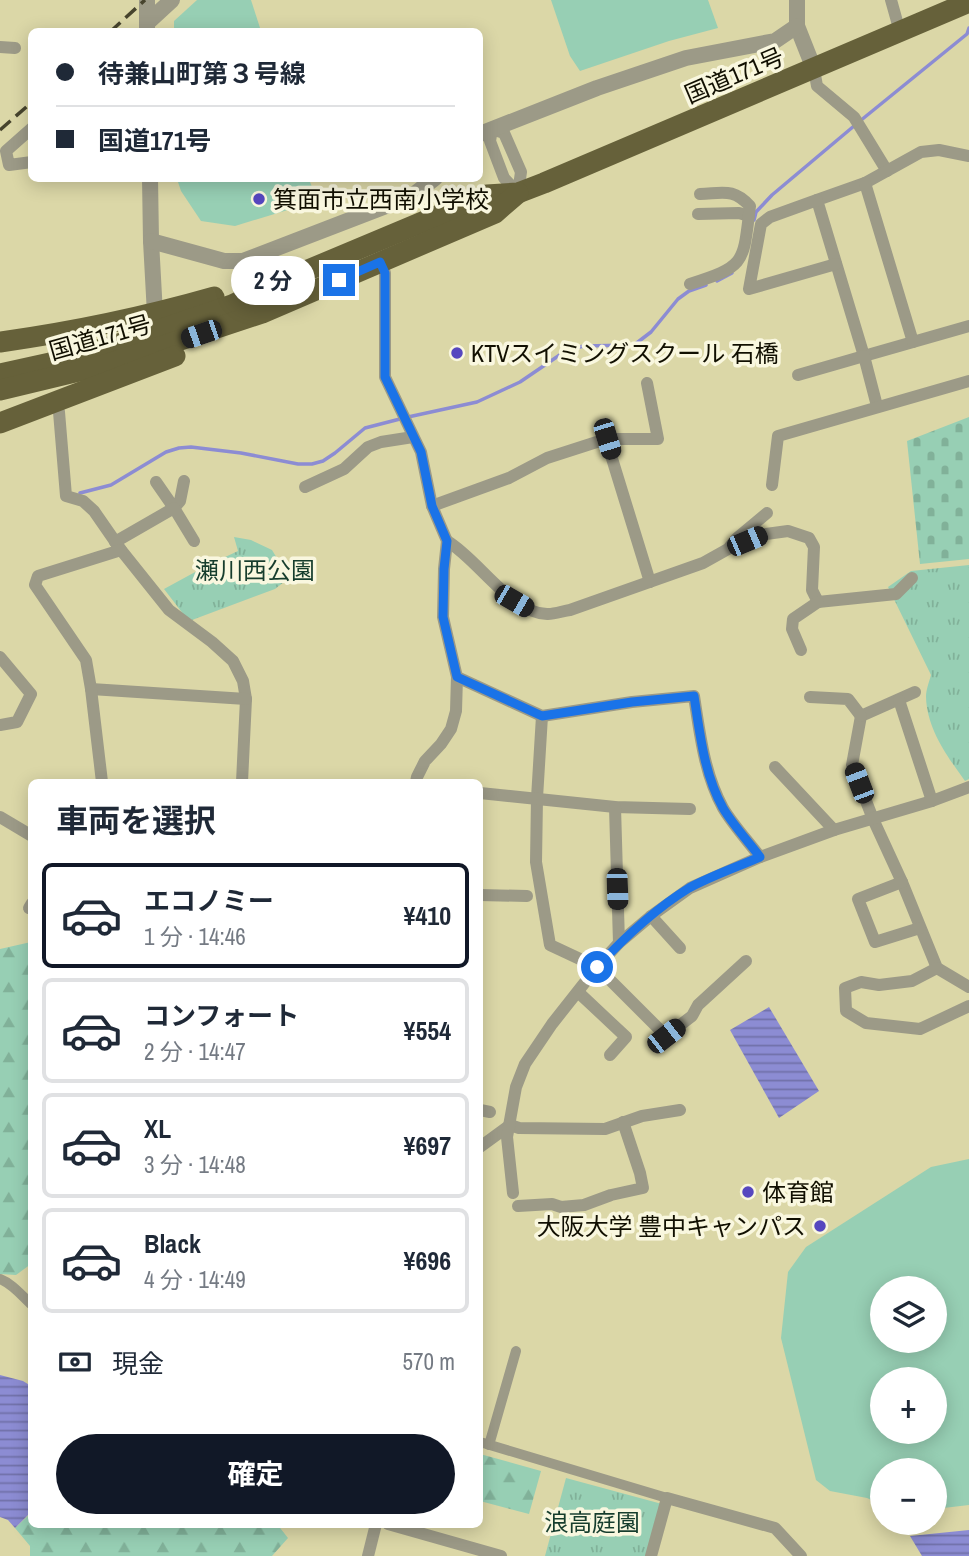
<!DOCTYPE html>
<html lang="ja">
<head>
<meta charset="utf-8">
<style>
	:root { --surface:#fff; --page:#f6f6f7; --text:#1f2937; --muted:#747a83; --line:#e0e1e3; --accent:#111827 }
	body { margin:0; font-family:"Archivo Narrow","Noto Sans JP",sans-serif; background:var(--page); color:var(--text); height:100vh; display:flex; flex-direction:column; font-size:26px; white-space:nowrap }
	* { box-sizing:border-box; margin:0 }
	p { font-size:23px; color:var(--muted) }
	.icon { flex:none; width:38px; height:38px; fill:none; stroke:currentColor; stroke-width:2; stroke-linecap:round; stroke-linejoin:round }
	.map { position:relative; flex:1; overflow:hidden }
	.sheet { position:absolute; left:28px; top:779px; width:455px; height:749px; display:flex; flex-direction:column; background:var(--surface); border-radius:10px; box-shadow:0 4px 18px #0003 }
	.sheet>* { flex:none }
	.banner { position:absolute; left:28px; top:28px; width:455px; height:154px; border-radius:10px; box-shadow:0 4px 18px #0003; display:grid; align-content:center; height:154px; padding:0 28px; background:var(--surface) }
	.buttons { position:absolute; left:870px; top:1276px; display:grid; gap:14px }
	.buttons a { display:grid; place-items:center; width:77px; height:77px; border-radius:50%; background:var(--surface); box-shadow:0 4px 18px #0003; font-size:35px }
	.end { position:absolute; width:32px; height:32px; margin:-16px; border:9px solid #1a73e8; background:#fff; box-shadow:0 0 0 4px #fff }
	.from { border-radius:50% }
	.bubble { position:absolute; height:49px; border-radius:24px; background:var(--surface); box-shadow:0 4px 18px #0003; font-size:23px; font-weight:700; line-height:49px; text-align:center }
	.car { position:absolute; width:21px; height:42px; margin:-21px -10px; border-radius:9px; box-shadow:0 0 5px 2px #0007; background:linear-gradient(#222 24%,#8ab4d8 0 40%,#222 0 76%,#8ab4d8 0 86%,#222 0) }
	.banner b { display:flex; align-items:center; gap:24px; height:66px; font-size:26px }
	.banner b+b { border-top:2px solid var(--line) }
	.banner i { width:18px; height:18px; background:var(--text) }
	ul { padding:0; list-style:none }
	li { display:flex; align-items:center; gap:21px; height:105px; margin:0 14px 10px; padding:0 14px; border:4px solid var(--line); border-radius:10px }
	li div { flex:1 }
	li b { display:block; font-size:26px }
	li em { font-style:normal; font-weight:700 }
	li.current { border-color:var(--accent) }
	li>.icon { width:63px; height:63px; stroke-width:1.5 }
	h2 { padding:0 28px; font-size:32px; line-height:84px }
	.pay { display:flex; align-items:center; gap:18px; height:77px; padding:0 28px; font-size:26px }
	.pay p { margin-inline-start:auto }
	.primary-button { display:flex; gap:14px; margin-top:auto; padding:14px 28px }
	.primary-button a { flex:1; height:80px; border-radius:42px; background:var(--accent); color:#fff; font-size:28px; font-weight:700; line-height:80px; text-align:center }
	.map>svg:first-child { display:block }
</style>
</head>
<body>
<div class="map">
<svg width="969" height="1556" viewBox="0 0 969 1556">
	<defs>
		<pattern id="forest-firs" width="22" height="20" patternUnits="userSpaceOnUse" patternTransform="scale(1.75)"><rect width="22" height="20" fill="#97cfb4"/><path d="M5 1l3.5 6h-7zM16 11l3.5 6h-7z" fill="#81b199"/></pattern>
		<pattern id="cemetery-stones" width="16" height="16" patternUnits="userSpaceOnUse" patternTransform="scale(1.75)"><rect width="16" height="16" fill="#97cfb4"/><path d="M2 7V4a2 2 0 0 1 4 0v3zM10 15v-3a2 2 0 0 1 4 0v3z" fill="#81b199"/></pattern>
		<pattern id="park-tufts" width="24" height="20" patternUnits="userSpaceOnUse" patternTransform="scale(1.75)"><rect width="24" height="20" fill="#97cfb4"/><path d="M3 7l-1-3M5 7V3M7 7l1-3M15 17l-1-3M17 17v-4M19 17l1-3" fill="none" stroke="#81b199"/></pattern>
		<pattern id="water-rules" width="6" height="5" patternUnits="userSpaceOnUse" patternTransform="scale(1.75)"><rect width="6" height="5" fill="#8c8cd3"/><path d="M0 2.5h6" fill="none" stroke="#7171a9"/></pattern>
	</defs>
	<rect width="100%" height="100%" fill="#dbd7a7"/>
	<g fill="#97cfb4" fill-rule="evenodd">
		<path d="M197 0H251L261 31H174V21Z"/>
		<path d="M551 0H708L718 28 669 41 580 71 570 56Z"/>
		<path d="M177 179H309L317 201 235 226 201 221 181 191Z"/>
		<path d="M969 1159V1505L935 1509 934 1470H882V1505L867 1498 830 1491 816 1480 781 1338 788 1272 806 1247 931 1167ZM882 1288H934V1340H882ZM934 1379V1432H882V1379Z"/>
	</g>
	<g fill="url(#forest-firs)">
		<path d="M31 942V1264L16 1275 0 1274V949Z"/>
		<path d="M480 1454 541 1471 529 1514 480 1501Z"/>
		<path d="M31 1513 32 1524H277L288 1538 272 1556H30V1546L15 1528Z"/>
	</g>
	<path fill="url(#cemetery-stones)" d="M969 417V559L920 564 907 441Z"/>
	<g fill="url(#park-tufts)">
		<path d="M234 537 251 540 272 550 289 578 275 589 192 620 184 615 164 589 208 565 238 551Z"/>
		<path d="M969 565V779L965 781C947 756 927 729 926 697 926 690 929 682 931 675L888 587 911 571Z"/>
		<path d="M566 1478 662 1504 648 1556H545Z"/>
	</g>
	<g fill="url(#water-rules)">
		<path d="M769 1007 819 1091 779 1118 730 1030Z"/>
		<path d="M0 1375 23 1381 31 1386V1512L15 1528 8 1520 0 1517Z"/>
		<path d="M969 1530V1556H922L910 1536Z"/>
	</g>
	<g fill="none" stroke-linecap="round" stroke-linejoin="round">
		<g stroke="#8c8cd3" stroke-width="3.5">
			<path d="M860 121 967 34 969 28"/>
			<path d="M754 220 756 212 772 195 854 126"/>
			<path d="M717 281 732 273"/>
			<path d="M408 417 477 402 520 382 567 350 584 346 634 345 651 332 678 299 689 291 706 285"/>
			<path d="M80 493 111 485 166 452 179 448 191 447 241 453 298 464H312L323 461 335 453 365 428 400 419"/>
		</g>
		<g stroke="#9c9a87" stroke-width="10">
			<path d="M0 1279C13 1284 22 1296 32 1305"/>
			<path d="M480 1442 667 1498"/>
			<path d="M489 1445 516 1351"/>
		</g>
		<g stroke="#9c9a87" stroke-width="12">
			<path d="M891 0 900 32"/>
			<path d="M0 47 15 48"/>
			<path d="M814 69 817 86 854 117 887 171"/>
			<path d="M32 128 6 151 9 165 32 162"/>
			<path d="M492 129 504 133 521 172 518 193 504 178 490 141Z"/>
			<path d="M969 156 939 150 921 152 865 183 817 200 864 356 969 326"/>
			<path d="M865 183 913 342"/>
			<path d="M817 200 770 217 761 224 749 289 836 264"/>
			<path d="M698 214 739 213 749 216"/>
			<path d="M380 262 385 273V377L421 452 432 506 447 541 444 569 443 617 457 677 456 711 451 729 441 744 425 761 417 777 416 782"/>
			<path d="M690 284C746 266 743 264 750 206 733 188 724 193 700 194"/>
			<path d="M798 375 864 356 877 406"/>
			<path d="M56 403 59 412 66 496 83 501 94 511 121 550 169 610 212 642 233 661 243 681 246 699 242 782"/>
			<path d="M606 439 650 582"/>
			<path d="M156 482 174 508 180 501 184 481"/>
			<path d="M772 485 778 436 969 381"/>
			<path d="M305 487 344 469 368 447 381 442 413 437"/>
			<path d="M432 506 509 478 547 458 606 439H658L647 383"/>
			<path d="M447 541C478 559 512 615 548 614 555 614 563 611 570 610L703 563 728 549 737 538 767 513"/>
			<path d="M115 542 174 508 194 541"/>
			<path d="M732 548 766 534 788 531 809 538 814 547 812 590 818 602 896 594 912 578"/>
			<path d="M801 650 792 629 793 619 818 602"/>
			<path d="M0 657 31 694 17 722 0 725"/>
			<path d="M457 677 542 716 632 702 694 696C700 734 704 773 723 808 733 825 748 841 760 857"/>
			<path d="M91 689 246 699"/>
			<path d="M915 692 861 716 852 765 873 819 902 882 937 968 969 987"/>
			<path d="M810 697 848 699 861 716"/>
			<path d="M899 700 932 801"/>
			<path d="M542 716 537 798 536 862 550 945 597 967 666 1036 692 1016 698 1005 746 961"/>
			<path d="M775 767 834 830"/>
			<path d="M102 782 91 689 86 660 35 585 38 576 121 550"/>
			<path d="M480 793 615 807 690 809"/>
			<path d="M615 807 619 943"/>
			<path d="M0 817 32 836"/>
			<path d="M902 882 858 899 875 942 920 928"/>
			<path d="M480 895 527 896"/>
			<path d="M29 908 32 903"/>
			<path d="M651 916 680 948"/>
			<path d="M937 968 912 981 879 985 861 982 845 988 846 1011 866 1023 920 1029 969 1006"/>
			<path d="M578 992 626 1037 610 1055"/>
			<path d="M480 1110 490 1112"/>
			<path d="M510 1125 519 1128 605 1129 642 1116 680 1110"/>
			<path d="M480 1147 510 1125"/>
			<path d="M513 1193 507 1137 516 1087 525 1064 552 1024 597 967 619 943 651 916 690 888 760 857 834 830 932 801 969 787"/>
			<path d="M518 1206 552 1204 561 1207 584 1205 611 1195 643 1188 640 1173 623 1122"/>
			<path d="M388 1524 501 1556"/>
			<path d="M368 1556 376 1524"/>
			<path d="M651 1556 667 1498 775 1528 801 1556"/>
		</g>
		<g stroke="#9c9a87" stroke-width="16">
			<path d="M147 0V29"/>
			<path d="M797 0V26L814 69"/>
			<path d="M147 23 172 0"/>
			<path d="M480 134 597 88 686 58 775 41 797 26"/>
			<path d="M150 178 151 241 155 314"/>
			<path d="M151 241 224 261H243L412 196 435 178"/>
		</g>
		<g stroke="#66613a" stroke-width="21">
			<path d="M0 342C72 332 144 317 214 297"/>
			<path d="M0 374 50 363 113 346 232 305 289 278 487 195 518 193 544 183 969 2"/>
			<path d="M0 390 108 364 262 313 495 213 518 193"/>
			<path d="M0 423 175 356"/>
		</g>
		<g stroke="#47442d" stroke-width="3.5" stroke-dasharray="14 7" stroke-linecap="butt">
			<path d="M110 32 145 0"/>
			<path d="M0 130 32 102"/>
		</g>
	</g>
	<g fill="none" stroke-linecap="round" stroke-linejoin="round">
		<path stroke="#1a73e8" stroke-width="9" d="M339 280 380 262 385 273V377L421 452 432 506 447 541 444 569 443 617 457 677 542 716 632 702 694 696C700 734 704 774 723 808 733 825 748 841 760 857 737 867 711 876 689 888 655 909 624 938 597 967"/>
	</g>
	<g fill="#5647bf" stroke="#f9f7df" stroke-width="2.5">
		<circle cx="259" cy="199" r="7"/>
		<circle cx="457" cy="353" r="7"/>
		<circle cx="748" cy="1192" r="7"/>
		<circle cx="820" cy="1226" r="7"/>
	</g>
	<g text-anchor="middle" dominant-baseline="central" stroke-width="7" stroke-linejoin="round" paint-order="stroke">
		<g font-size="24" fill="#110f01" stroke="#f9f7df">
			<text transform="translate(734 75) rotate(-23)">国道171号</text>
			<text transform="translate(100 337) rotate(-16)">国道171号</text>
		</g>
		<g font-size="24" fill="#110f01" stroke="#f9f7df" text-anchor="start">
			<text x="273" y="199">箕面市立西南小学校</text>
			<text x="471" y="353">KTVスイミングスクール 石橋</text>
			<text x="762" y="1192">体育館</text>
			<text x="806" y="1226" text-anchor="end">大阪大学 豊中キャンパス</text>
		</g>
		<g font-size="24" fill="#163d2d" stroke="#f9f7df">
			<text x="255" y="570">瀬川西公園</text>
			<text x="592" y="1522">浪高庭園</text>
		</g>
	</g>
</svg>
<div class="buttons">
<a><svg class="icon" aria-label="layers" viewBox="0 0 24 24"><path d="M12 4l9 5-9 5-9-5zM3 14l9 5 9-5"/></svg></a>
<a>+</a>
<a>−</a>
</div>
<i class="end from" style="left:597px;top:967px"></i>
<i class="end" style="left:339px;top:280px"></i>
<div class="bubble" style="left:231px;top:256px;width:84px">2 分</div>
<i class="car" style="left:201px;top:334px;rotate:251deg"></i>
<i class="car" style="left:607px;top:439px;rotate:163deg"></i>
<i class="car" style="left:747px;top:541px;rotate:67deg"></i>
<i class="car" style="left:514px;top:601px;rotate:120deg"></i>
<i class="car" style="left:859px;top:783px;rotate:339deg"></i>
<i class="car" style="left:617px;top:889px;rotate:178deg"></i>
<i class="car" style="left:666px;top:1036px;rotate:52deg"></i>
<div class="banner">
<b><i class="from"></i>待兼山町第３号線</b>
<b><i></i>国道171号</b>
</div>
<section class="sheet">
<h2>車両を選択</h2>
<ul>
<li class="current"><svg class="icon" aria-label="car" viewBox="0 0 24 24"><path d="M5 17H2v-5l4-1 3-4h7l3 4 3 1v5h-3M9 17h6M6 11h13"/><circle cx="7" cy="17" r="2"/><circle cx="17" cy="17" r="2"/></svg><div><b>エコノミー</b><p>1 分 · 14:46</p></div><em>¥410</em></li>
<li><svg class="icon" aria-label="car" viewBox="0 0 24 24"><path d="M5 17H2v-5l4-1 3-4h7l3 4 3 1v5h-3M9 17h6M6 11h13"/><circle cx="7" cy="17" r="2"/><circle cx="17" cy="17" r="2"/></svg><div><b>コンフォート</b><p>2 分 · 14:47</p></div><em>¥554</em></li>
<li><svg class="icon" aria-label="car" viewBox="0 0 24 24"><path d="M5 17H2v-5l4-1 3-4h7l3 4 3 1v5h-3M9 17h6M6 11h13"/><circle cx="7" cy="17" r="2"/><circle cx="17" cy="17" r="2"/></svg><div><b>XL</b><p>3 分 · 14:48</p></div><em>¥697</em></li>
<li><svg class="icon" aria-label="car" viewBox="0 0 24 24"><path d="M5 17H2v-5l4-1 3-4h7l3 4 3 1v5h-3M9 17h6M6 11h13"/><circle cx="7" cy="17" r="2"/><circle cx="17" cy="17" r="2"/></svg><div><b>Black</b><p>4 分 · 14:49</p></div><em>¥696</em></li>
</ul>
<div class="pay"><svg class="icon" aria-label="cash" viewBox="0 0 24 24"><path d="M3 7h18v10H3z"/><circle cx="12" cy="12" r="2"/></svg>現金<p>570 m</p></div>
<div class="primary-button"><a>確定</a></div>
</section>
</div>
</body>
</html>
